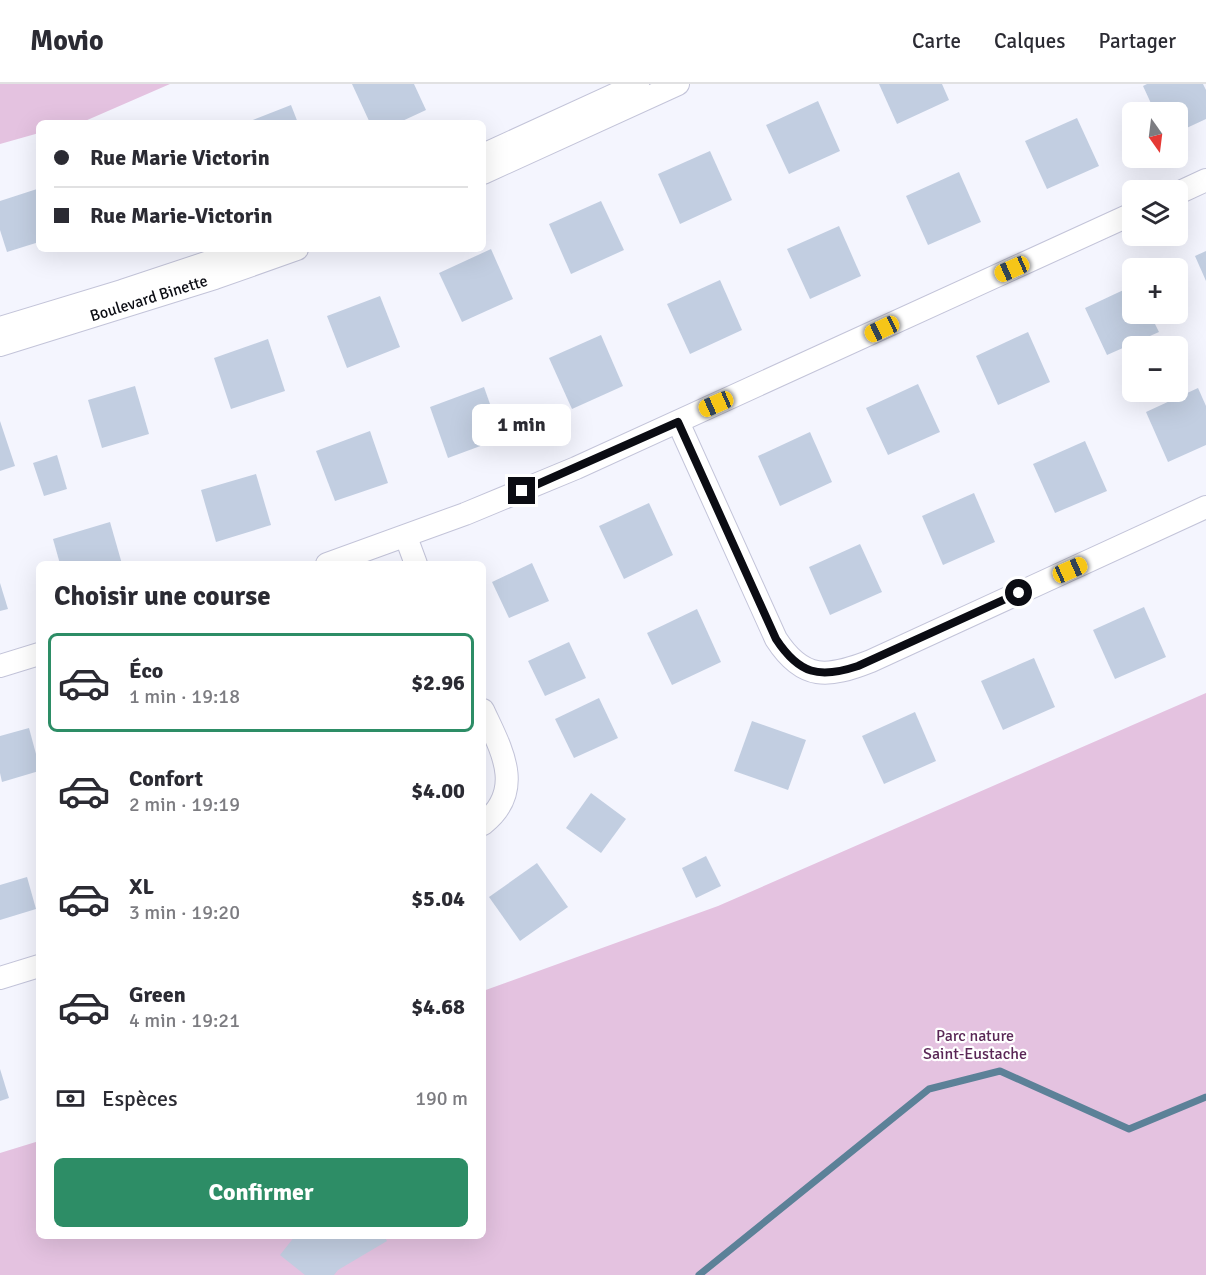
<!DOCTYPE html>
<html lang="fr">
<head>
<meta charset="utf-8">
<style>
	:root { --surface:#fff; --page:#f7f7f7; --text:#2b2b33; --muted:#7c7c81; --line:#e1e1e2; --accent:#2d8d66 }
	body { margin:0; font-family:Signika,sans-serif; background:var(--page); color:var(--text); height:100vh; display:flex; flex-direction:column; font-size:22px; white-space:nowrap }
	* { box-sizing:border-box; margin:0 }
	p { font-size:20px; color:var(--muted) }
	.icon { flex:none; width:33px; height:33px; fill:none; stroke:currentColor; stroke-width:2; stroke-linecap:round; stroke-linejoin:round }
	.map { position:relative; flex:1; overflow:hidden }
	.side { position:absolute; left:36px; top:477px; width:450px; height:678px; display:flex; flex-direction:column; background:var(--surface); border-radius:9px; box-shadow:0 6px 24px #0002 }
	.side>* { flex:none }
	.top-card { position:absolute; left:36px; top:36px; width:450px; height:132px; border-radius:9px; box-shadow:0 6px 24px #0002; display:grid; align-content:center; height:132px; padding:0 18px; background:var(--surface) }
	.needle { width:39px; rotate:166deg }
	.tools { position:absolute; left:1122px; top:18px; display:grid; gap:12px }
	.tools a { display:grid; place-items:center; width:66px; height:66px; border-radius:9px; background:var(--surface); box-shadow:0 6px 24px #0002; font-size:30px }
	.end { position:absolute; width:27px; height:27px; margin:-14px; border:8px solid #0b0c13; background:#fff; box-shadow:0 0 0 3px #fff }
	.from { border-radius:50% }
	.bubble { position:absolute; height:42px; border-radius:9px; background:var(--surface); box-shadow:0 6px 24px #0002; font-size:20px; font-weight:700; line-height:42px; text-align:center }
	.car { position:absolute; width:18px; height:36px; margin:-18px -9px; border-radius:8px; box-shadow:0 0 4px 2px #0007; background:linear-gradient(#f5c518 24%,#345 0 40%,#f5c518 0 76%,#345 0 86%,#f5c518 0) }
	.top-card b { display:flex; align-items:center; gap:21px; height:57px; font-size:22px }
	.top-card b+b { border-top:2px solid var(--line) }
	.top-card i { width:15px; height:15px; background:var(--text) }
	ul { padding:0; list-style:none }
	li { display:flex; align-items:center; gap:18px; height:99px; margin:0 12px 9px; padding:0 6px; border:3px solid transparent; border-radius:9px }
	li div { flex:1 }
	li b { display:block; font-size:22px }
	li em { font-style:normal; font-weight:700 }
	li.selected { border-color:var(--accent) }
	li>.icon { width:54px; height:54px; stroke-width:1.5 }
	h2 { padding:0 18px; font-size:27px; line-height:72px }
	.pay { display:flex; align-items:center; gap:15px; height:66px; padding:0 18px; font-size:22px }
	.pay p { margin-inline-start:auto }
	.cta { display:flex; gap:12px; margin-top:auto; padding:12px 18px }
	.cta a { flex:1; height:69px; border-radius:9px; background:var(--accent); color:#fff; font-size:24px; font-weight:700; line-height:69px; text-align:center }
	header { display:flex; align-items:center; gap:36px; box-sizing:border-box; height:84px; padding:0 30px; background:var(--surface); border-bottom:2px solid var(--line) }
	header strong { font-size:28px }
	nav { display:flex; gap:33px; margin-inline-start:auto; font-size:21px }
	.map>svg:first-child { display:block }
</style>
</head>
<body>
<header>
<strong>Movio</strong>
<nav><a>Carte</a><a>Calques</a><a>Partager</a></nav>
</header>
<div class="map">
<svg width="1206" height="1191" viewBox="0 0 1206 1191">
	<rect width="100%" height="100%" fill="#f4f5fe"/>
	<g fill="#e4c2e0">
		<path d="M0 0H170L85 37 76 39H39V49L0 60Z"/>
		<path d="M1206 609V1191H0V1069L39 1057V1152H483V907L718 822Z"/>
	</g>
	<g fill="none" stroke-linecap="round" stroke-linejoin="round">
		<path stroke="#5c8198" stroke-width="7" d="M699 1191 929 1005 1000 987 1129 1045 1206 1013"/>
	</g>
	<g fill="#c2cee1">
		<path d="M352 0H414L426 26 398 39H370Z"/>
		<path d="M879 0H942L949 16 897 40Z"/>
		<path d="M1147 0H1203L1206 6V35L1178 48V28H1155L1143 2Z"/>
		<path d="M818 17 840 67 789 90 766 41Z"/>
		<path d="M291 21 298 39H245Z"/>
		<path d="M1077 34 1099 82 1047 105 1025 57Z"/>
		<path d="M710 67 732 116 680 140 658 90Z"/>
		<path d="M959 88 981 138 928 161 906 112Z"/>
		<path d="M37 105 39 158 7 168 0 146V117Z"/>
		<path d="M601 117 624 166 571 190 549 140Z"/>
		<path d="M839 142 861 192 810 215 787 165Z"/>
		<path d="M491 165 513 215 462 238 439 189Z"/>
		<path d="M1206 167V197L1195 172Z"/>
		<path d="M720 196 742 246 690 270 667 220Z"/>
		<path d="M1132 202V230H1150L1159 248 1107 271 1085 224Z"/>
		<path d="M380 212 400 263 347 284 327 232Z"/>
		<path d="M1028 248 1050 298 998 321 976 272Z"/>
		<path d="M601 251 623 302 572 325 549 274Z"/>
		<path d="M268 255 285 307 231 325 214 274Z"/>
		<path d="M918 300 940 348 888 371 866 324Z"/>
		<path d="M135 302 149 350 102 364 88 316Z"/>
		<path d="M484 303 502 354 448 374 430 323Z"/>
		<path d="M1198 304 1206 322V361L1168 378 1146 328Z"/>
		<path d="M0 337 15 382 0 387Z"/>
		<path d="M370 347 388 399 335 417 316 367Z"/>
		<path d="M810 348 832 398 780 422 758 372Z"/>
		<path d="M1085 357 1107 407 1055 429 1033 380Z"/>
		<path d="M57 371 67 405 44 412 33 379Z"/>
		<path d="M256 390 271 441 216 458 201 406Z"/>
		<path d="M974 409 995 458 943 481 922 432Z"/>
		<path d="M649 419 673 471 624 495 599 442Z"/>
		<path d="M110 438 122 480H60L53 455Z"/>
		<path d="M860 460 882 508 830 531 809 483Z"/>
		<path d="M532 479 549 517 509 534 492 498Z"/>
		<path d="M0 499 8 525 0 527Z"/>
		<path d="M1144 523 1166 573 1115 595 1093 546Z"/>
		<path d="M697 525 721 578 672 601 647 549Z"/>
		<path d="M569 558 586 594 545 612 528 577Z"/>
		<path d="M1034 574 1055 623 1003 646 981 597Z"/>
		<path d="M599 614 618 654 574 674 555 635Z"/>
		<path d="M915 628 936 677 884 700 862 652Z"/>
		<path d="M752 637 806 656 788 706 734 687Z"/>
		<path d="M29 644 39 681V687L2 698 0 689V652Z"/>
		<path d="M591 709 626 735 601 769 566 744Z"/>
		<path d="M706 772 721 802 696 814 682 784Z"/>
		<path d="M537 779 568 823 520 857 489 813Z"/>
		<path d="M27 793 36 825 0 836V801Z"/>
		<path d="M0 985 9 1014 0 1017Z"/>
		<path d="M295 1152H384L387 1157 338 1186 334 1191H305L280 1171Z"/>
	</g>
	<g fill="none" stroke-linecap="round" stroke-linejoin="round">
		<g stroke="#c3c4d9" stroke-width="24">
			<g id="minor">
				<path d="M483 71 638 0"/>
				<path d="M483 89 678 0"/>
				<path d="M1178 109 1206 96"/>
				<path d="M0 244 122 207 248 165"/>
				<path id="s1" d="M0 261 215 194 297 165"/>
				<path d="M678 338 776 555C803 597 828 594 871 577L1206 423"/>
				<path d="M406 453 416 480"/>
				<path d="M327 480 465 430 576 384 1132 130"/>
				<path d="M0 582 39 570"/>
				<path d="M483 626C501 665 526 706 483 740"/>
				<path d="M0 894 39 882"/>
			</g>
		</g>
		<use href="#minor" stroke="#fff" stroke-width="22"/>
	</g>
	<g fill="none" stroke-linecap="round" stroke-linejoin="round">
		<path stroke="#0b0c13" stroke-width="8" d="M522 407 678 338 776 555C799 590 819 595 858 582L1019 509"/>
	</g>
	<g text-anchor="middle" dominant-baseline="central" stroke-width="4.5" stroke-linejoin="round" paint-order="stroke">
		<g font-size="16" fill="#0b0c13" stroke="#fff">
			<text stroke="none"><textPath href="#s1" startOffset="156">Boulevard Binette</textPath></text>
		</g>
		<g font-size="16" fill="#5a2756" stroke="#fff">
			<text x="975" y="952">Parc nature<tspan x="975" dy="18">Saint-Eustache</tspan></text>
		</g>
	</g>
</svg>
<div class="tools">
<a><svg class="needle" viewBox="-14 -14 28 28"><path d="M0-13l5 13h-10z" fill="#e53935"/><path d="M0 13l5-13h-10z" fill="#7c7c81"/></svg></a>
<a><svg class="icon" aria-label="layers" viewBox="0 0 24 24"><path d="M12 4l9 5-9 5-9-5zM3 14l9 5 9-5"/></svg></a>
<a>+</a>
<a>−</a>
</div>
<i class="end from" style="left:1019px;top:509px"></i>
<i class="end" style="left:522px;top:407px"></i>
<div class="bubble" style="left:472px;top:320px;width:99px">1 min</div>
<i class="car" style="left:1012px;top:185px;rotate:246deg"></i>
<i class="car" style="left:882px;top:245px;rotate:245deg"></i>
<i class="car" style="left:716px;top:320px;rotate:246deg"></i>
<i class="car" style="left:1070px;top:486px;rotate:66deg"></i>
<div class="top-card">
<b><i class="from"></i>Rue Marie Victorin</b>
<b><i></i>Rue Marie-Victorin</b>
</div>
<section class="side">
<h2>Choisir une course</h2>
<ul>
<li class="selected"><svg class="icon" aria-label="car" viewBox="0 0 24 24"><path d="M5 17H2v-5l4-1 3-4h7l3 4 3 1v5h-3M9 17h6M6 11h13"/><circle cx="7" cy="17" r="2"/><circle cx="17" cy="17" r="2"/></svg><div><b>Éco</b><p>1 min · 19:18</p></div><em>$2.96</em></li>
<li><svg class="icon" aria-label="car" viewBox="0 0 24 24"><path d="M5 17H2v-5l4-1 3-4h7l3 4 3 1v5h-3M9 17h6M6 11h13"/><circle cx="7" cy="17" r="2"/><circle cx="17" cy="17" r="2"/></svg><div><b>Confort</b><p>2 min · 19:19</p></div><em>$4.00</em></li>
<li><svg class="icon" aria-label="car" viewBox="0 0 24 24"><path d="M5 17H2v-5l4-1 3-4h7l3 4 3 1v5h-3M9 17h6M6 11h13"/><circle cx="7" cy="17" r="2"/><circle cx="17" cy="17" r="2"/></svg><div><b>XL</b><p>3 min · 19:20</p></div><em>$5.04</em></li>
<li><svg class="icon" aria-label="car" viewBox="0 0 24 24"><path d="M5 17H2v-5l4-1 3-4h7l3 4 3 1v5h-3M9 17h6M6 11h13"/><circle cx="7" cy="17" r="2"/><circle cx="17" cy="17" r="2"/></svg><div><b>Green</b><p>4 min · 19:21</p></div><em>$4.68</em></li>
</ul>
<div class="pay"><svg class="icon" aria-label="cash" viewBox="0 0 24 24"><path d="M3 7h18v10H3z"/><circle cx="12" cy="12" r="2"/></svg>Espèces<p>190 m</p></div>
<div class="cta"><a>Confirmer</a></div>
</section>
</div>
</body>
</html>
